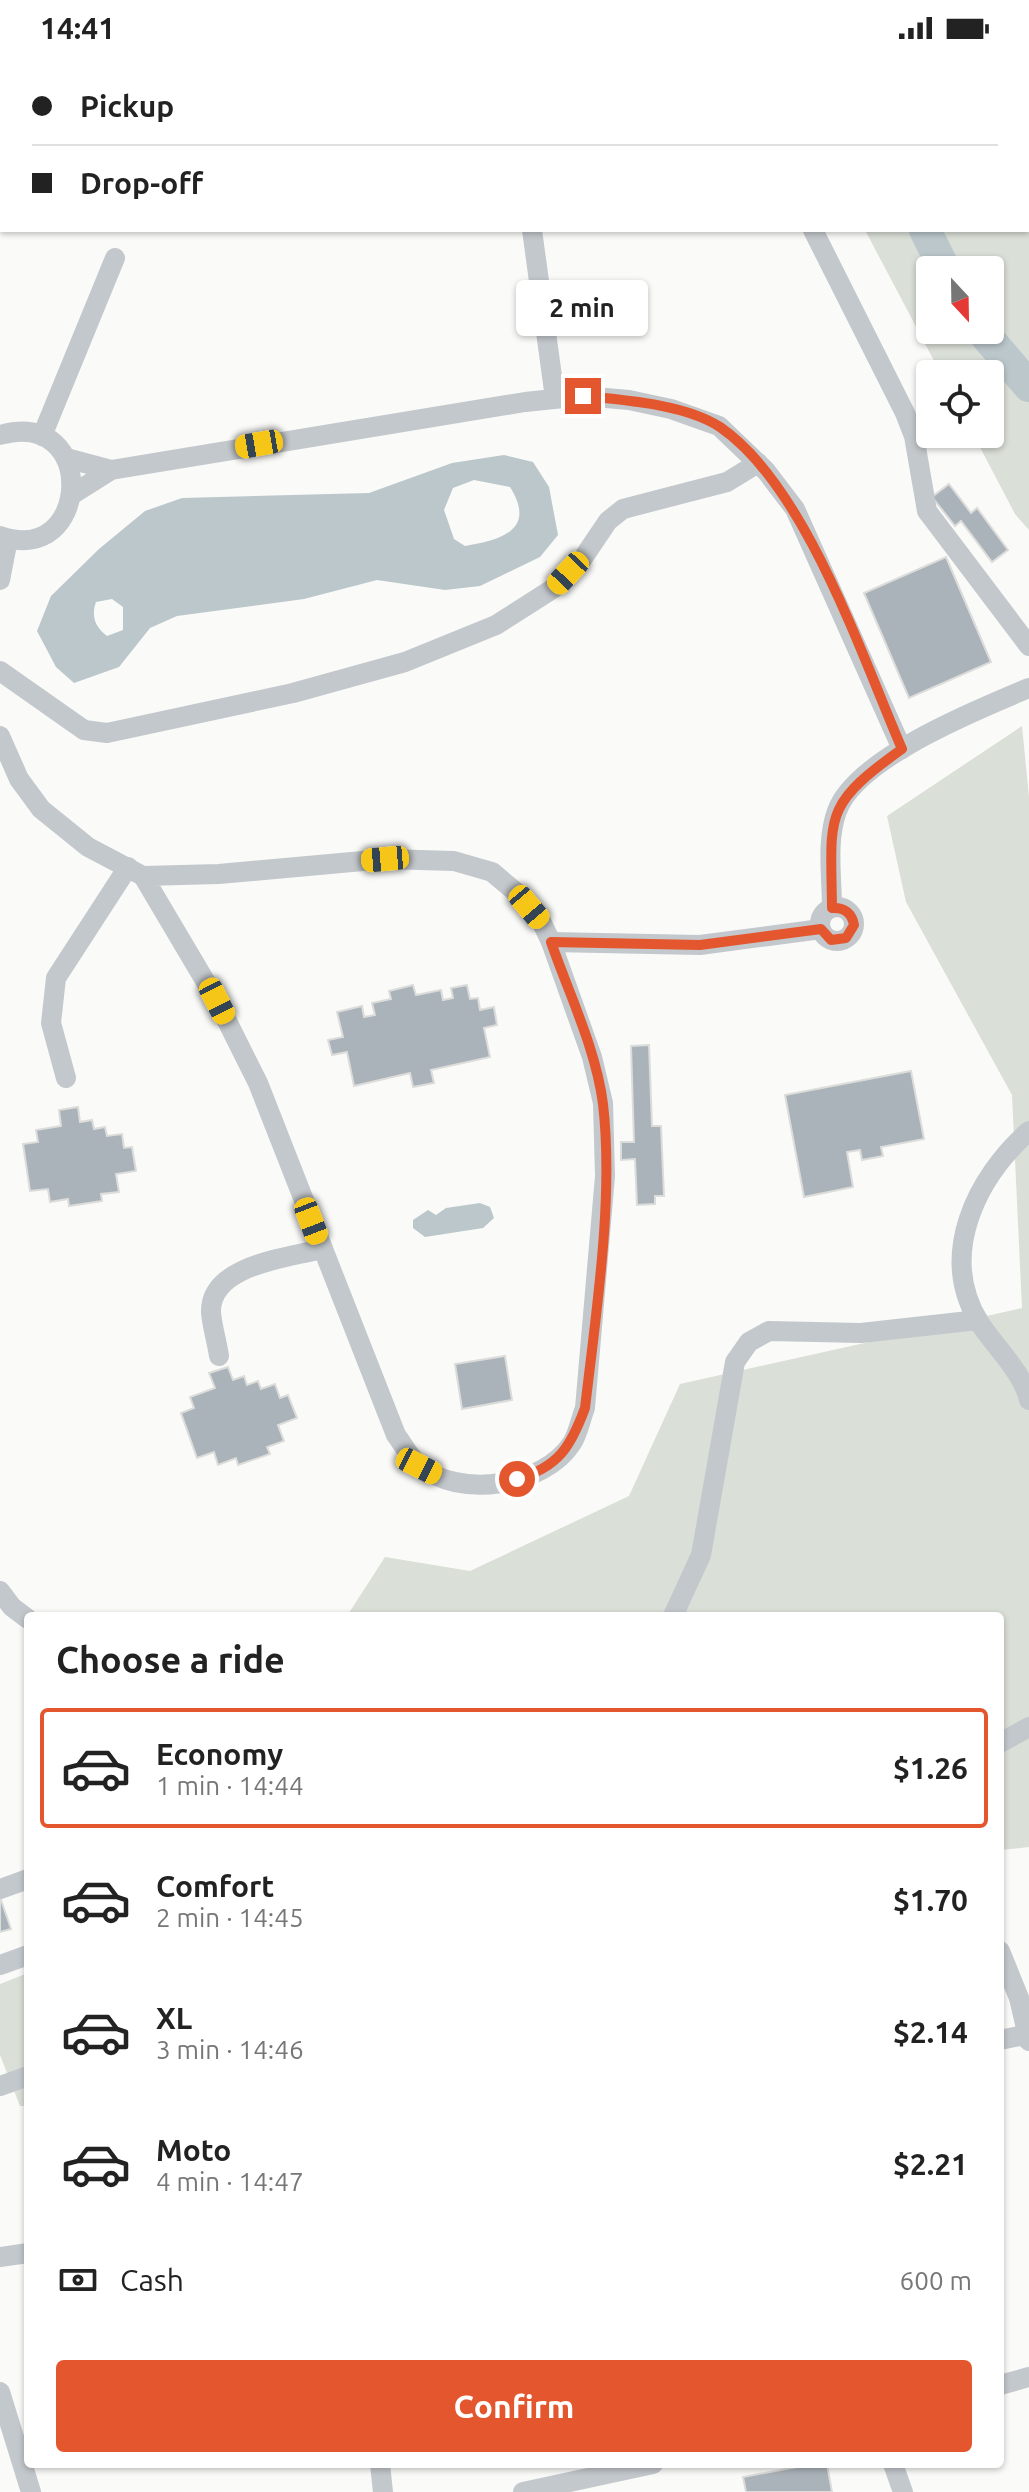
<!DOCTYPE html>
<html lang="en">
<head>
<meta charset="utf-8">
<style>
	:root { --surface:#fff; --page:#f6f6f6; --text:#222; --muted:#767676; --line:#e0e0e0; --accent:#e4572e }
	body { margin:0; font-family:Ubuntu,sans-serif; background:var(--page); color:var(--text); height:100vh; display:flex; flex-direction:column; font-size:30px; white-space:nowrap }
	* { box-sizing:border-box; margin:0 }
	p { font-size:26px; color:var(--muted) }
	.icon { flex:none; width:44px; height:44px; fill:none; stroke:currentColor; stroke-width:2; stroke-linecap:round; stroke-linejoin:round }
	.map { position:relative; flex:1; overflow:hidden }
	.panel { position:absolute; left:24px; top:1556px; width:980px; height:856px; display:flex; flex-direction:column; background:var(--surface); border-radius:8px; box-shadow:0 2px 6px #0004 }
	.panel>* { flex:none }
	.top-card { position:absolute; left:0px; top:0px; width:1030px; height:176px; box-shadow:0 2px 6px #0004; display:grid; align-content:center; height:176px; padding:0 32px; background:var(--surface) }
	.needle { width:52px; rotate:158deg }
	.fabs { position:absolute; left:916px; top:200px; display:grid; gap:16px }
	.fabs a { display:grid; place-items:center; width:88px; height:88px; border-radius:8px; background:var(--surface); box-shadow:0 2px 6px #0004; font-size:40px }
	.end { position:absolute; width:36px; height:36px; margin:-18px; border:10px solid #e4572e; background:#fff; box-shadow:0 0 0 4px #fff }
	.from { border-radius:50% }
	.bubble { position:absolute; height:56px; border-radius:8px; background:var(--surface); box-shadow:0 2px 6px #0004; font-size:26px; font-weight:700; line-height:56px; text-align:center }
	.car { position:absolute; width:24px; height:48px; margin:-24px -12px; border-radius:10px; box-shadow:0 0 6px 2px #0007; background:linear-gradient(#f5c518 24%,#345 0 40%,#f5c518 0 76%,#345 0 86%,#f5c518 0) }
	.top-card b { display:flex; align-items:center; gap:28px; height:76px; font-size:30px }
	.top-card b+b { border-top:2px solid var(--line) }
	.top-card i { width:20px; height:20px; background:var(--text) }
	ul { padding:0; list-style:none }
	li { display:flex; align-items:center; gap:24px; height:120px; margin:0 16px 12px; padding:0 16px; border:4px solid transparent; border-radius:8px }
	li div { flex:1 }
	li b { display:block; font-size:30px }
	li em { font-style:normal; font-weight:700 }
	li.on { border-color:var(--accent) }
	li>.icon { width:72px; height:72px; stroke-width:1.5 }
	h2 { padding:0 32px; font-size:36px; line-height:96px }
	.pay { display:flex; align-items:center; gap:20px; height:88px; padding:0 32px; font-size:30px }
	.pay p { margin-inline-start:auto }
	.primary-button { display:flex; gap:16px; margin-top:auto; padding:16px 32px }
	.primary-button a { flex:1; height:92px; border-radius:8px; background:var(--accent); color:#fff; font-size:32px; font-weight:700; line-height:92px; text-align:center }
	.status { display:flex; justify-content:space-between; align-items:center; height:56px; padding:0 40px; background:var(--surface); direction:ltr }
	.status svg { height:22px; fill:currentColor }
	.map>svg:first-child { display:block }
</style>
</head>
<body>
<div class="status"><b>14:41</b><svg viewBox="0 0 49 12"><path d="M0 12V9h3v3zM5 12V6h3v6zM10 12V3h3v9zM15 12V0h3v12zM26 1h20v11H26zM47 4h2v5h-2z"/></svg></div>
<div class="map">
<svg width="1029" height="2436" viewBox="0 0 1029 2436">
	<rect width="100%" height="100%" fill="#fafaf8"/>
	<g fill="#dadfd7" fill-rule="evenodd">
		<path d="M839 0H1029V474L1015 458 973 378H990V318H941L865 174H1028V2ZM930 214H990V274H930Z"/>
		<path d="M1022 670 1029 741V1791L1001 1794 1000 1560H347L385 1501 470 1515 629 1440 680 1328 1022 1252 1012 1039 906 846 887 760Z"/>
		<path d="M28 1917V2050H20L0 1999V1928Z"/>
	</g>
	<g fill="#bbc7cb" fill-rule="evenodd">
		<path d="M504 399 533 406 549 431 558 479 540 501 480 530 445 534 377 524 304 543 177 560 150 572 119 611 74 627 56 611 37 575 51 540 99 493 145 455 182 442 369 437 452 407ZM474 424 510 431C537 474 501 484 465 490L454 483 444 454 453 432ZM112 543 123 551V574L107 580C95 571 91 560 96 546Z"/>
		<path d="M480 1147 490 1151 494 1162 483 1172 425 1181 413 1172V1164L428 1154 436 1159 446 1152Z"/>
	</g>
	<g fill="none" stroke-linecap="round" stroke-linejoin="round">
		<g stroke="#bbc7cb" stroke-width="32">
			<path d="M890 2 891 0"/>
			<path d="M925 174 945 214"/>
			<path d="M981 274 1029 330"/>
		</g>
	</g>
	<g fill="#aab3b9" stroke="#dcdcda" stroke-width="2">
		<path d="M949 428 971 457 977 452 1008 494 992 506 961 465 955 470 932 441Z"/>
		<path d="M946 501 991 606 909 642 864 537Z"/>
		<path d="M413 929 416 939 441 934 443 944 453 942 451 932 467 929 470 943 478 942 480 954 494 951 497 969 484 972 490 1001 431 1014 434 1027 413 1031 410 1017 354 1030 347 996 332 999 328 984 343 981 337 956 362 950 364 961 375 959 372 947 391 943 389 935Z"/>
		<path d="M649 989 652 1070H661L664 1140H655V1148L637 1149 635 1103 621 1104V1086H634L631 990Z"/>
		<path d="M911 1015 924 1083 881 1091 883 1100 862 1104 860 1094 847 1096 853 1131 804 1141 785 1039Z"/>
		<path d="M78 1051 80 1066 92 1064 94 1073 105 1071 107 1080 122 1078 124 1092 132 1091 136 1115 116 1118 119 1136 101 1138 102 1145 69 1150 68 1143 50 1146 48 1133 30 1135 23 1088 38 1086 36 1074 61 1070 59 1054Z"/>
		<path d="M505 1300 512 1344 462 1353 455 1308Z"/>
		<path d="M228 1311 233 1324 244 1320 247 1329 258 1325 261 1333 275 1328 280 1342 288 1339 297 1362 278 1369 284 1385 267 1391 270 1398 238 1409 236 1402 218 1409 214 1396 197 1402 181 1357 194 1352 190 1341 215 1332 209 1317Z"/>
		<path d="M0 1841 11 1873 0 1876Z"/>
		<path d="M813 2408H827L832 2436H746L743 2421Z"/>
	</g>
	<g fill="none" stroke-linecap="round" stroke-linejoin="round">
		<g stroke="#c3c8cc" stroke-width="20">
			<path d="M798 0V2"/>
			<path d="M532 174 555 342"/>
			<path d="M813 174 905 357 914 380 927 455 1029 590"/>
			<path d="M0 379C99 351 91 512 0 480"/>
			<path d="M42 380 115 202"/>
			<path d="M66 402 111 414"/>
			<path d="M73 438 111 414 525 346 583 340 629 344 671 353 719 370 766 415 795 453 902 693"/>
			<path d="M0 524 8 483"/>
			<path d="M0 615 84 674 107 677 293 637 405 606 496 569 554 532 583 502 608 465 623 453 727 426 758 407"/>
			<path d="M0 680 19 723 41 753 88 791 143 820 219 818 385 803 454 805 492 816 517 837 541 865 551 886 592 1001 603 1047 605 1120 585 1352C581 1362 578 1378 572 1387 544 1431 458 1443 419 1409 410 1402 403 1388 396 1379L258 1027 217 945 143 820"/>
			<circle cx="837" cy="868" r="17"/>
			<path d="M832 852C832 821 826 785 837 755 856 702 979 653 1029 632"/>
			<path d="M551 886 700 889 821 873"/>
			<path d="M66 1022 51 967 56 922 128 811"/>
			<path d="M1029 1075C976 1122 938 1199 979 1266 994 1290 1023 1316 1029 1344"/>
			<path d="M219 1300C217 1286 212 1270 211 1256 210 1209 287 1202 321 1193"/>
			<path d="M0 1535 12 1551 28 1563"/>
			<path d="M673 1560 701 1499 735 1306 749 1286 769 1275 861 1277 978 1264"/>
			<path d="M1000 1687 1029 1671"/>
			<path d="M0 1833 28 1823"/>
			<path d="M1000 1895 1019 1942 1029 1985"/>
			<path d="M0 1909 28 1899"/>
			<path d="M1000 1984 1029 1978"/>
			<path d="M0 2030 28 2020"/>
			<path d="M0 2201 28 2197"/>
			<path d="M1000 2329 1029 2321"/>
			<path d="M0 2336 31 2436"/>
			<path d="M380 2408 383 2436"/>
			<path d="M893 2408 903 2436"/>
			<path d="M523 2436 653 2408"/>
		</g>
	</g>
	<g fill="none" stroke-linecap="round" stroke-linejoin="round">
		<path stroke="#e4572e" stroke-width="10" d="M517 1423C559 1411 571 1390 585 1352 596 1257 614 1142 603 1048 596 993 569 938 551 886L700 889 821 873 831 884 846 882 854 869C852 857 844 851 832 852 831 759 822 750 902 693 861 598 805 429 720 371 685 348 623 344 583 340"/>
	</g>
</svg>
<div class="fabs">
<a><svg class="needle" viewBox="-14 -14 28 28"><path d="M0-13l5 13h-10z" fill="#e53935"/><path d="M0 13l5-13h-10z" fill="#767676"/></svg></a>
<a><svg class="icon" aria-label="locate" viewBox="0 0 24 24"><circle cx="12" cy="12" r="6"/><path d="M12 2v4M12 18v4M2 12h4M18 12h4"/></svg></a>
</div>
<i class="end from" style="left:517px;top:1423px"></i>
<i class="end" style="left:583px;top:340px"></i>
<div class="bubble" style="left:516px;top:224px;width:132px">2 min</div>
<i class="car" style="left:259px;top:388px;rotate:260deg"></i>
<i class="car" style="left:568px;top:517px;rotate:223deg"></i>
<i class="car" style="left:385px;top:803px;rotate:265deg"></i>
<i class="car" style="left:529px;top:851px;rotate:140deg"></i>
<i class="car" style="left:217px;top:945px;rotate:153deg"></i>
<i class="car" style="left:311px;top:1165px;rotate:159deg"></i>
<i class="car" style="left:419px;top:1410px;rotate:117deg"></i>
<div class="top-card">
<b><i class="from"></i>Pickup</b>
<b><i></i>Drop-off</b>
</div>
<section class="panel">
<h2>Choose a ride</h2>
<ul>
<li class="on"><svg class="icon" aria-label="car" viewBox="0 0 24 24"><path d="M5 17H2v-5l4-1 3-4h7l3 4 3 1v5h-3M9 17h6M6 11h13"/><circle cx="7" cy="17" r="2"/><circle cx="17" cy="17" r="2"/></svg><div><b>Economy</b><p>1 min · 14:44</p></div><em>$1.26</em></li>
<li><svg class="icon" aria-label="car" viewBox="0 0 24 24"><path d="M5 17H2v-5l4-1 3-4h7l3 4 3 1v5h-3M9 17h6M6 11h13"/><circle cx="7" cy="17" r="2"/><circle cx="17" cy="17" r="2"/></svg><div><b>Comfort</b><p>2 min · 14:45</p></div><em>$1.70</em></li>
<li><svg class="icon" aria-label="car" viewBox="0 0 24 24"><path d="M5 17H2v-5l4-1 3-4h7l3 4 3 1v5h-3M9 17h6M6 11h13"/><circle cx="7" cy="17" r="2"/><circle cx="17" cy="17" r="2"/></svg><div><b>XL</b><p>3 min · 14:46</p></div><em>$2.14</em></li>
<li><svg class="icon" aria-label="car" viewBox="0 0 24 24"><path d="M5 17H2v-5l4-1 3-4h7l3 4 3 1v5h-3M9 17h6M6 11h13"/><circle cx="7" cy="17" r="2"/><circle cx="17" cy="17" r="2"/></svg><div><b>Moto</b><p>4 min · 14:47</p></div><em>$2.21</em></li>
</ul>
<div class="pay"><svg class="icon" aria-label="cash" viewBox="0 0 24 24"><path d="M3 7h18v10H3z"/><circle cx="12" cy="12" r="2"/></svg>Cash<p>600 m</p></div>
<div class="primary-button"><a>Confirm</a></div>
</section>
</div>
</body>
</html>
